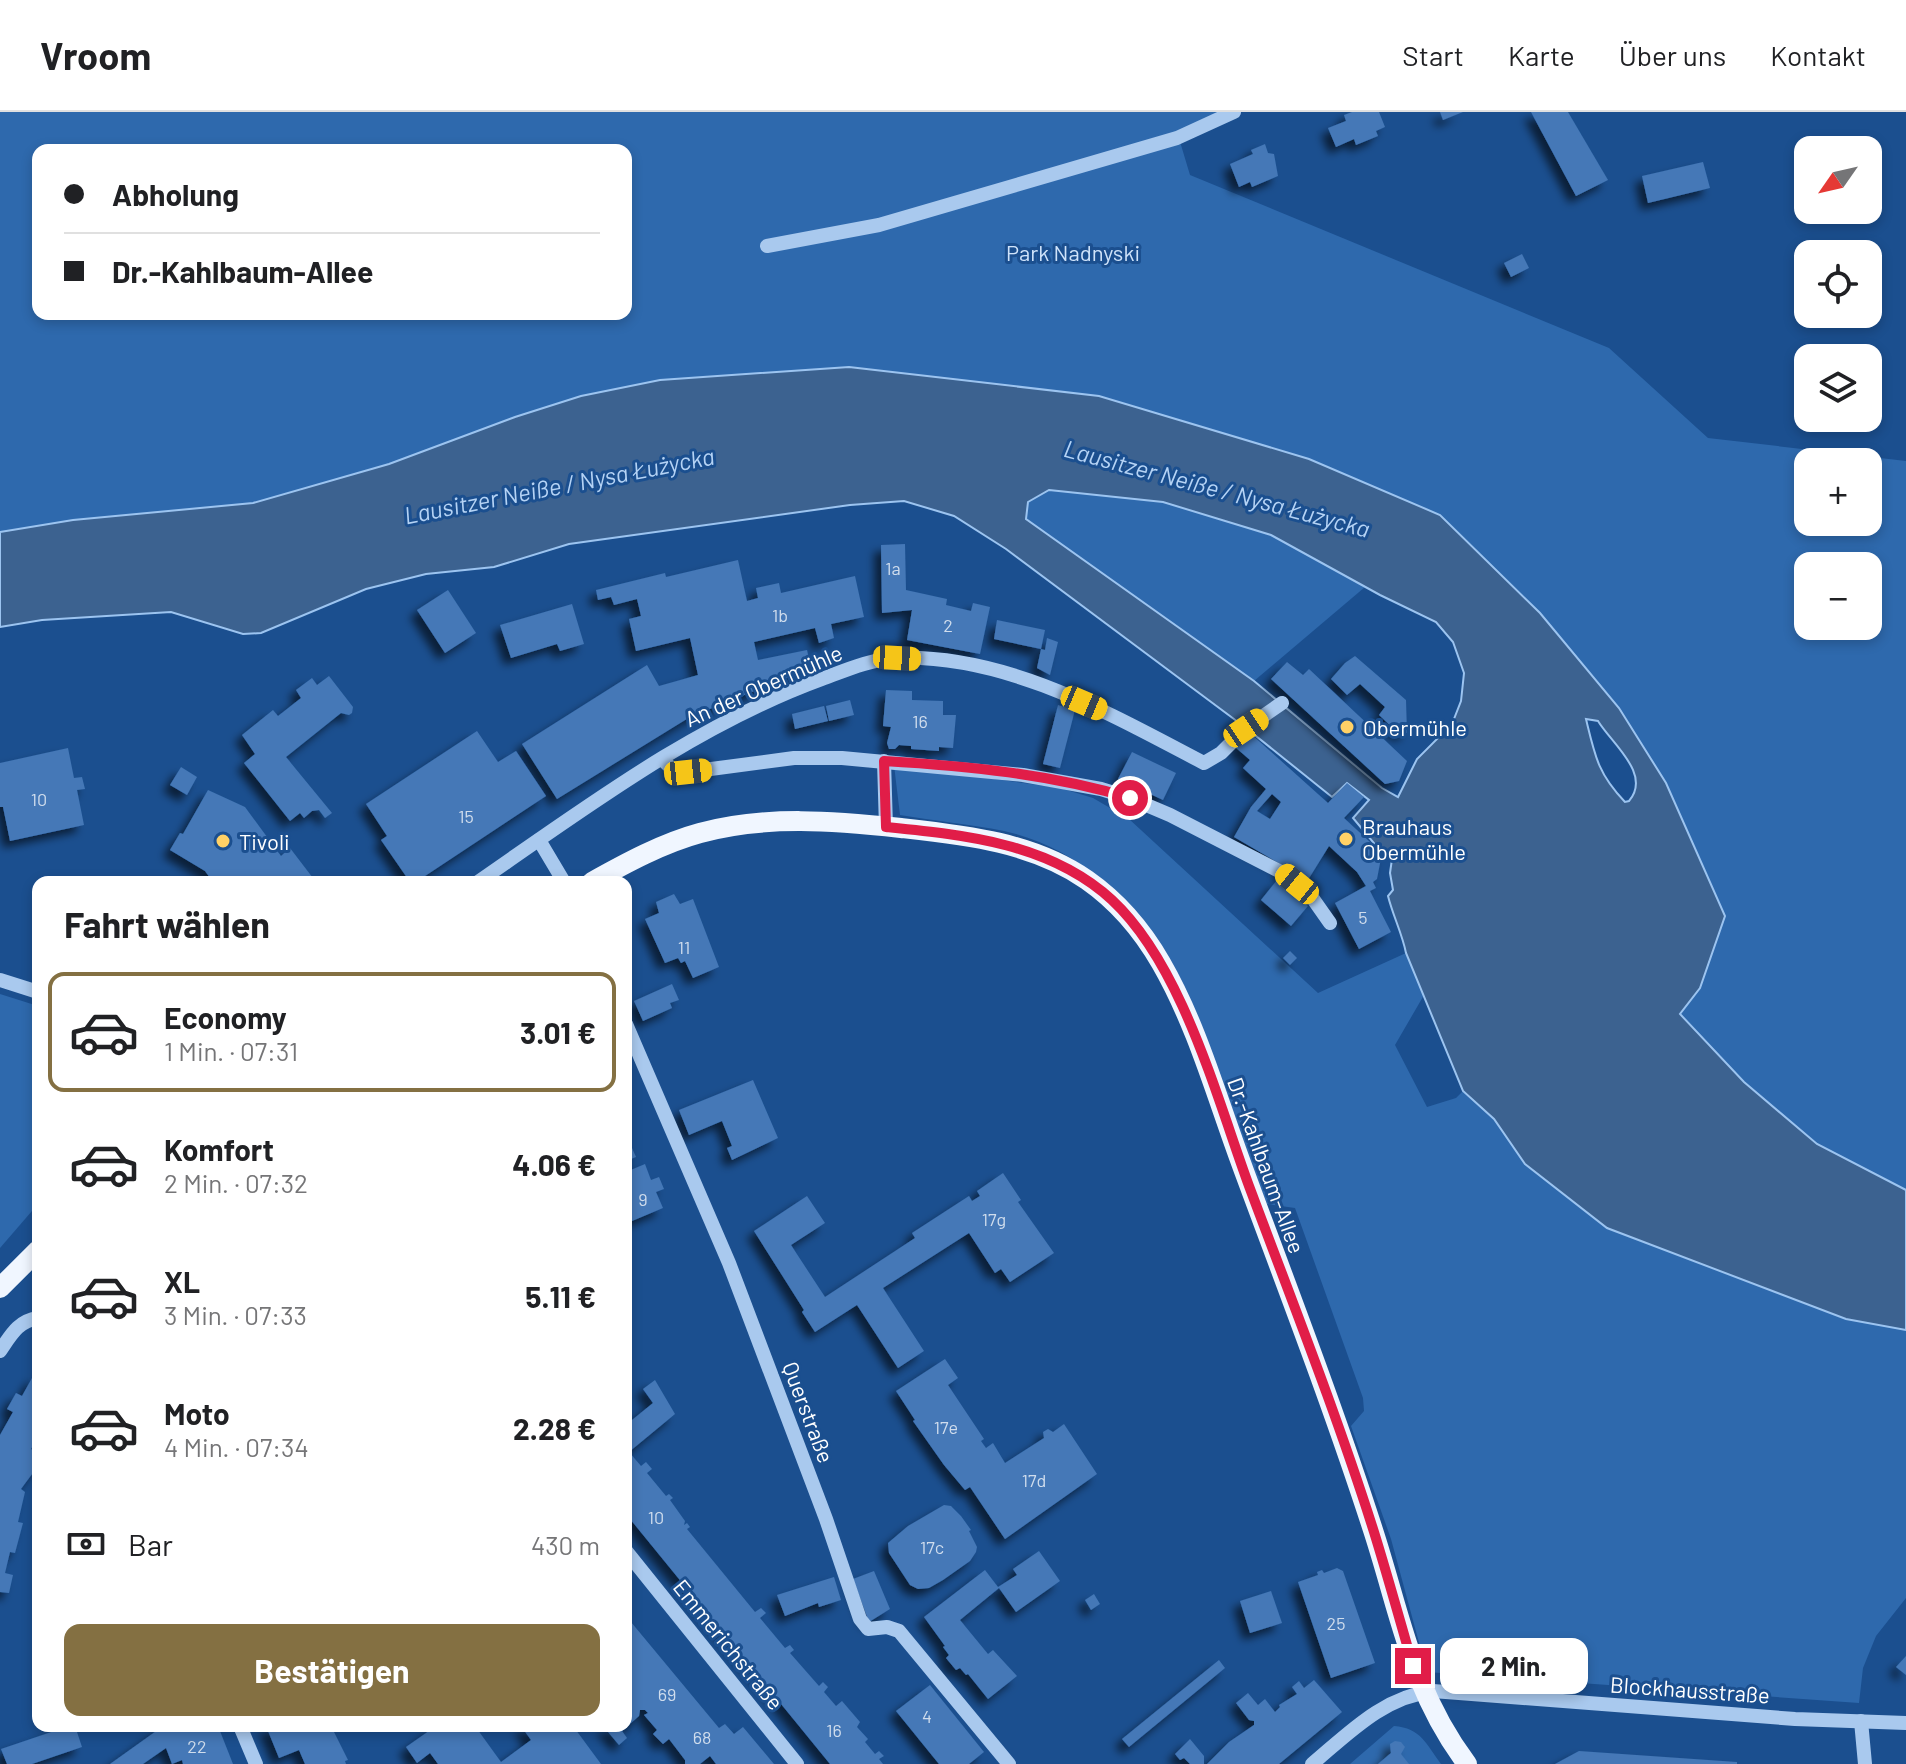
<!DOCTYPE html>
<html lang="de">
<head>
<meta charset="utf-8">
<style>
	:root { --surface:#fff; --page:#f6f6f6; --text:#202124; --muted:#757577; --line:#e0e0e0; --accent:#847042 }
	body { margin:0; font-family:Barlow,sans-serif; background:var(--page); color:var(--text); height:100vh; display:flex; flex-direction:column; font-size:30px; white-space:nowrap }
	* { box-sizing:border-box; margin:0 }
	p { font-size:26px; color:var(--muted) }
	.icon { flex:none; width:44px; height:44px; fill:none; stroke:currentColor; stroke-width:2; stroke-linecap:round; stroke-linejoin:round }
	.map { position:relative; flex:1; overflow:hidden }
	.side { position:absolute; left:32px; top:764px; width:600px; height:856px; display:flex; flex-direction:column; background:var(--surface); border-radius:16px; box-shadow:0 4px 12px #0003 }
	.side>* { flex:none }
	.hud { position:absolute; left:32px; top:32px; width:600px; height:176px; border-radius:16px; box-shadow:0 4px 12px #0003; display:grid; align-content:center; height:176px; padding:0 32px; background:var(--surface) }
	.needle { width:52px; rotate:236deg }
	.fabs { position:absolute; left:1794px; top:24px; display:grid; gap:16px }
	.fabs a { display:grid; place-items:center; width:88px; height:88px; border-radius:16px; background:var(--surface); box-shadow:0 4px 12px #0003; font-size:40px }
	.end { position:absolute; width:36px; height:36px; margin:-18px; border:10px solid #e11d48; background:#fff; box-shadow:0 0 0 4px #fff }
	.from { border-radius:50% }
	.bubble { position:absolute; height:56px; border-radius:16px; background:var(--surface); box-shadow:0 4px 12px #0003; font-size:26px; font-weight:700; line-height:56px; text-align:center }
	.car { position:absolute; width:24px; height:48px; margin:-24px -12px; border-radius:10px; box-shadow:0 0 6px 2px #0007; background:linear-gradient(#f5c518 24%,#345 0 40%,#f5c518 0 76%,#345 0 86%,#f5c518 0) }
	.hud b { display:flex; align-items:center; gap:28px; height:76px; font-size:30px }
	.hud b+b { border-top:2px solid var(--line) }
	.hud i { width:20px; height:20px; background:var(--text) }
	ul { padding:0; list-style:none }
	li { display:flex; align-items:center; gap:24px; height:120px; margin:0 16px 12px; padding:0 16px; border:4px solid transparent; border-radius:16px }
	li div { flex:1 }
	li b { display:block; font-size:30px }
	li em { font-style:normal; font-weight:700 }
	li.current { border-color:var(--accent) }
	li>.icon { width:72px; height:72px; stroke-width:1.5 }
	h2 { padding:0 32px; font-size:36px; line-height:96px }
	.pay { display:flex; align-items:center; gap:20px; height:88px; padding:0 32px; font-size:30px }
	.pay p { margin-inline-start:auto }
	.action { display:flex; gap:16px; margin-top:auto; padding:16px 32px }
	.action a { flex:1; height:92px; border-radius:16px; background:var(--accent); color:#fff; font-size:32px; font-weight:700; line-height:92px; text-align:center }
	header { display:flex; align-items:center; gap:48px; box-sizing:border-box; height:112px; padding:0 40px; background:var(--surface); border-bottom:2px solid var(--line) }
	header strong { font-size:38px }
	nav { display:flex; gap:44px; margin-inline-start:auto; font-size:28px }
	.map>svg:first-child { display:block }
</style>
</head>
<body>
<header>
<strong>Vroom</strong>
<nav><a>Start</a><a>Karte</a><a>Über uns</a><a>Kontakt</a></nav>
</header>
<div class="map">
<svg width="1906" height="1652" viewBox="0 0 1906 1652">
	<defs>
		<filter id="shadow"><feDropShadow dx="-7" dy="7" stdDeviation="4" flood-color="#0009"/></filter>
	</defs>
	<rect width="100%" height="100%" fill="#1b4f8f"/>
	<g fill="#2e69ad" fill-rule="evenodd">
		<path d="M0 0H1229L1178 23 1190 63 1609 236 1708 326 1906 349V1078L1817 1032 1744 970 1680 901 1700 876 1666 671 1619 596 1540 501 1440 403 1309 347 1099 284 849 256 660 268 581 284 515 305 389 352 253 391 73 408 0 420ZM38 38H626V202H38ZM1808 350H1868V410H1808ZM1808 454H1868V514H1808Z"/>
		<path d="M1049 378 1163 390 1271 423 1365 475 1254 569 1026 407 1028 389Z"/>
		<path d="M894 653 1060 676 1093 686 1129 707 1318 881 1406 841 1424 883 1395 933 1427 995 1456 986 1463 979 1494 1007 1525 1052 1906 1218V1486L1876 1524 1863 1556 1859 1591 1427 1560 1391 1427 1351 1314 1364 1299 1363 1286 1295 1096 1267 1092 1166 842C1129 784 1073 734 1004 719 970 712 934 709 900 703Z"/>
		<path d="M0 882 38 894V1092L0 1136Z"/>
		<path d="M1394 1614C1421 1616 1426 1632 1441 1652H1350Z"/>
	</g>
	<path fill="#3c6290" stroke="#9cc4f0" stroke-width="2" fill-rule="evenodd" d="M849 255 1099 284 1309 347 1440 403 1540 501 1619 596 1666 671 1725 804 1700 876 1680 902 1744 970 1817 1032 1906 1078V1218L1846 1207 1607 1116 1525 1052 1494 1007 1463 979 1406 841C1402 821 1393 804 1388 784L1393 778 1390 761 1392 747 1382 741 1353 706 1369 688 1347 671 1332 685 1246 616 1006 437 954 404 904 389 850 393 569 432 494 455 426 462 366 477 261 521 243 522 171 500 42 508 0 515V420L73 408 253 391 389 352 515 305 581 284 660 268ZM1049 378 1163 390 1271 423 1380 483 1436 510 1453 530 1464 561 1461 589 1452 612 1417 647 1398 685 1382 676 1254 569 1026 407 1028 390ZM1586 607 1598 609C1612 632 1652 662 1629 689L1625 690C1598 662 1595 644 1586 607Z"/>
	<g fill="#4478b7" fill-rule="evenodd" filter="url(#shadow)">
		<path d="M1352 0H1379L1385 15 1376 19 1378 24 1356 33 1354 27 1336 35 1328 16 1346 9 1344 3Z"/>
		<path d="M1440 0H1463L1443 8Z"/>
		<path d="M1531 0H1568L1608 68 1576 84Z"/>
		<path d="M1265 32 1268 41 1274 42 1278 64 1252 75 1250 70 1239 75 1230 52 1253 42 1251 38Z"/>
		<path d="M1703 50 1710 76 1648 91 1642 64Z"/>
		<path d="M1522 142 1529 156 1511 165 1504 151Z"/>
		<path d="M905 432 906 478 947 487 946 493 971 499 973 491 990 495 980 542 907 528 912 498 882 501 881 433Z"/>
		<path d="M738 448 747 489 758 486 756 476 779 471 781 481 855 464 864 505 831 512 834 526 819 531 815 516 754 530 758 548 807 538 811 556 690 605 557 687 522 632 647 553 659 574 698 563 690 526 636 539 629 507 641 504 637 487 614 493 611 485 598 488 596 478 665 461 666 465Z"/>
		<path d="M448 478 476 521 445 541 417 498Z"/>
		<path d="M572 492 584 532 560 539 557 532 511 546 500 513Z"/>
		<path d="M997 508 1045 518 1041 537 994 527Z"/>
		<path d="M1047 526 1058 530 1050 563 1037 556 1041 537 1045 538Z"/>
		<path d="M1355 544 1406 588 1407 621H1398L1379 603 1385 595 1360 572 1347 583 1331 567 1345 551Z"/>
		<path d="M1287 550 1303 563 1309 557 1407 649 1399 669 1385 672 1271 567Z"/>
		<path d="M329 564 353 595 352 601 349 603 341 601 286 645 332 701 325 706 319 698 312 699 304 706 300 701 290 709 244 651 255 642 242 623 273 598 278 604 301 586 296 578 312 566 317 573Z"/>
		<path d="M886 578 912 579V588L943 589V603H956L953 636 939 635V639L911 637V634L899 633 895 637H889L887 631 891 615 883 614Z"/>
		<path d="M850 588 854 603 829 609 826 594Z"/>
		<path d="M1058 593 1075 598 1060 656 1043 652Z"/>
		<path d="M824 594 828 609 795 617 792 602Z"/>
		<path d="M477 619 498 650 516 639 546 684 416 770H410L381 728 387 724 366 692Z"/>
		<path d="M1250 621 1328 691 1347 671 1364 685 1344 706 1382 741 1377 767 1373 770 1376 776 1370 779 1391 820 1359 837 1335 791 1366 774 1357 760 1329 734 1308 768 1234 725 1251 695 1266 677 1243 656 1250 648 1235 635ZM1272 682 1281 690 1270 707 1257 699Z"/>
		<path d="M68 636 74 666 82 665 85 677 77 678 84 713 10 729 3 695H0V651Z"/>
		<path d="M1132 640 1176 661 1163 688 1118 667Z"/>
		<path d="M181 655 197 665 187 683 170 673Z"/>
		<path d="M208 678 245 695 281 744 290 736 316 770H213L205 759 170 738 180 721 183 722Z"/>
		<path d="M1277 768 1308 794 1291 814 1261 788Z"/>
		<path d="M674 782 680 792 693 787 719 855 693 866 685 849 681 851 678 846 665 851 645 807 659 801 656 790Z"/>
		<path d="M1290 839 1297 846 1290 853 1283 846Z"/>
		<path d="M672 872 679 888 670 891 672 896 643 909 634 889Z"/>
		<path d="M753 968 778 1026 732 1048 727 1036 732 1034 722 1009 689 1023 679 998Z"/>
		<path d="M626 1002 631 1006 627 1010 632 1025 628 1027 636 1045 626 1049Z"/>
		<path d="M645 1052 651 1068 659 1065 664 1077 656 1080 663 1096 632 1109 626 1095V1060Z"/>
		<path d="M1003 1061 1021 1088 1018 1090 1054 1141 1010 1170 1001 1157 995 1161 969 1121 883 1176 924 1239 898 1256 857 1193 815 1220 802 1200 804 1198 754 1119 807 1084 825 1111 791 1133 825 1185 915 1126 912 1121 969 1084 972 1089 980 1084 977 1079Z"/>
		<path d="M945 1247 958 1266 948 1273 984 1327 981 1329 986 1336 993 1331 1005 1351 1044 1326 1043 1320 1048 1317 1053 1320 1064 1312 1097 1362 1005 1427 970 1375 965 1378 944 1353 913 1309 915 1308 896 1279Z"/>
		<path d="M38 1263V1325L31 1337 38 1341V1354L21 1377 25 1380 18 1410 23 1411 15 1441 10 1440 5 1461 13 1463 9 1481 0 1480V1323L13 1300 7 1297 16 1281 22 1284 32 1266Z"/>
		<path d="M655 1268 675 1302 629 1340 641 1354 646 1350 652 1357 647 1361 666 1384 669 1382 673 1386 670 1388 685 1409 684 1413 687 1411 690 1415 687 1417 755 1500 761 1496 766 1501 760 1506 785 1536 790 1533 794 1538 790 1541 819 1574 823 1570 828 1575 824 1580 836 1594 842 1589 860 1610 857 1615 868 1627 865 1630 875 1642 879 1639 884 1644 879 1647 883 1652H830L626 1402V1330L632 1325 627 1318V1312L653 1291 643 1277Z"/>
		<path d="M944 1393 951 1394 961 1404 971 1418 969 1419 977 1435 976 1440 970 1449 943 1468 929 1476 918 1477 910 1473 889 1441 888 1431 908 1414Z"/>
		<path d="M1039 1439 1060 1469 1016 1500 999 1476 960 1508 988 1542 993 1538 1017 1564 988 1587 968 1562 966 1563 960 1556 956 1558 946 1546 949 1543 943 1535 945 1534 924 1505 985 1458 998 1475 1017 1463 1013 1457Z"/>
		<path d="M1337 1456 1343 1459 1375 1551 1331 1566 1298 1470 1318 1463 1317 1460 1322 1458 1324 1461Z"/>
		<path d="M874 1459 890 1497 869 1510 853 1467Z"/>
		<path d="M834 1465 841 1488 819 1495 818 1491 785 1504 777 1483Z"/>
		<path d="M1271 1479 1282 1511 1250 1521 1240 1489Z"/>
		<path d="M1094 1482 1100 1492 1091 1498 1085 1488Z"/>
		<path d="M626 1504 719 1616 725 1612 734 1622 743 1615 774 1652H716L710 1644 700 1652H685V1648L669 1627 663 1632 653 1622 657 1618 644 1603 648 1601 645 1598H640L639 1604 622 1619 627 1626 619 1633 603 1614H626Z"/>
		<path d="M1906 1544V1563L1896 1555Z"/>
		<path d="M1219 1548 1225 1556 1129 1635 1122 1627Z"/>
		<path d="M1314 1568 1342 1600 1279 1652H1207L1229 1630 1254 1613V1609L1249 1608 1236 1591 1248 1581 1258 1593 1265 1587 1275 1600 1280 1595 1279 1593 1297 1582 1292 1575 1299 1569 1304 1576Z"/>
		<path d="M930 1573 984 1640 969 1652H939L896 1599Z"/>
		<path d="M69 1614H75L82 1635 32 1652H7L1 1637Z"/>
		<path d="M168 1614H218L233 1652H183L182 1648 172 1652 166 1636 143 1652H110L159 1617Z"/>
		<path d="M266 1614H312L315 1620 331 1614 348 1648 345 1649 346 1652H305L299 1638 279 1646Z"/>
		<path d="M436 1614H475L501 1650 531 1628 521 1614H573L601 1652H438L430 1641 417 1651 406 1635Z"/>
		<path d="M1190 1627 1204 1644V1652H1190L1184 1646 1180 1648 1175 1642Z"/>
		<path d="M1395 1629 1401 1630 1405 1635 1401 1642 1409 1652H1378L1391 1641 1390 1632Z"/>
		<path d="M1579 1639 1737 1650V1652H1555Z"/>
	</g>
	<g fill="none" stroke-linecap="round" stroke-linejoin="round">
		<g stroke="#a9c9ee" stroke-width="14">
			<path d="M767 134 879 113 1177 26 1234 0"/>
			<path d="M662 647 674 659 688 660 794 646H842L1023 663 1101 677 1130 686 1170 703 1283 761 1311 784 1330 811"/>
			<path d="M884 649 886 715"/>
			<path d="M539 728 564 770"/>
			<path d="M478 770C588 694 696 613 822 567 846 558 871 547 897 546 1007 542 1110 602 1204 651L1221 641 1246 616 1282 591"/>
			<path d="M0 868 38 880"/>
			<path d="M626 912 729 1151 826 1407 860 1507 868 1517 887 1515 899 1519 1009 1652"/>
			<path d="M0 1239C11 1223 18 1209 38 1206"/>
			<path d="M626 1439 797 1652"/>
			<path d="M1861 1609 1865 1652"/>
			<path d="M240 1614 256 1652"/>
			<path d="M1312 1652C1349 1621 1383 1585 1433 1579L1795 1607 1906 1611"/>
		</g>
		<g stroke="#f0f6ff" stroke-width="20">
			<path d="M592 770C626 751 663 731 700 721 765 703 836 709 901 716 964 723 1033 730 1087 768 1117 789 1142 818 1161 851 1198 915 1218 990 1244 1059 1288 1178 1334 1297 1373 1418 1401 1504 1411 1577 1467 1652"/>
			<path d="M0 1176 38 1138"/>
		</g>
	</g>
	<g fill="none" stroke-linecap="round" stroke-linejoin="round">
		<path stroke="#e11d48" stroke-width="10" d="M1130 686C1051 662 967 654 884 649L886 715C965 723 1050 731 1112 788 1182 853 1216 984 1249 1074 1292 1189 1337 1303 1374 1420 1388 1465 1400 1509 1413 1554"/>
	</g>
	<g fill="#ffd166" stroke="#1b4f8f" stroke-width="3">
		<circle cx="1347" cy="615" r="8"/>
		<circle cx="1346" cy="727" r="8"/>
		<circle cx="223" cy="729" r="8"/>
	</g>
	<g text-anchor="middle" dominant-baseline="central" stroke-width="6" stroke-linejoin="round" paint-order="stroke">
		<g font-size="18" fill="#d0dded">
			<text x="893" y="456">1a</text>
			<text x="780" y="503">1b</text>
			<text x="948" y="513">2</text>
			<text x="920" y="609">16</text>
			<text x="39" y="687">10</text>
			<text x="466" y="704">15</text>
			<text x="1363" y="805">5</text>
			<text x="684" y="835">11</text>
			<text x="643" y="1087">9</text>
			<text x="994" y="1107">17g</text>
			<text x="946" y="1315">17e</text>
			<text x="1034" y="1368">17d</text>
			<text x="656" y="1405">10</text>
			<text x="932" y="1435">17c</text>
			<text x="1336" y="1511">25</text>
			<text x="667" y="1582">69</text>
			<text x="927" y="1604">4</text>
			<text x="834" y="1618">16</text>
			<text x="702" y="1625">68</text>
			<text x="197" y="1634">22</text>
		</g>
		<g font-size="22" fill="#cfe3fa" stroke="#1b4f8f">
			<text x="1073" y="140">Park Nadnyski</text>
		</g>
		<g font-size="22" fill="#fff" stroke="#1b4f8f">
			<text transform="translate(763 573) rotate(-24)">An der Obermühle</text>
			<text transform="translate(1267 1053) rotate(70)">Dr.-Kahlbaum-Allee</text>
			<text transform="translate(809 1300) rotate(69)">Querstraße</text>
			<text transform="translate(729 1532) rotate(51)">Emmerichstraße</text>
			<text transform="translate(1690 1577) rotate(4)">Blockhausstraße</text>
		</g>
		<g font-size="22" fill="#fff" stroke="#1b4f8f" text-anchor="start">
			<text x="1363" y="615">Obermühle</text>
			<text x="1362" y="714">Brauhaus<tspan x="1362" dy="25">Obermühle</tspan></text>
			<text x="239" y="729">Tivoli</text>
		</g>
		<g font-size="24" font-style="italic" fill="#b5d3f5" stroke="#1b4f8f">
			<text transform="translate(559 373) rotate(-11)">Lausitzer Neiße / Nysa Łużycka</text>
			<text transform="translate(1217 376) rotate(15)">Lausitzer Neiße / Nysa Łużycka</text>
		</g>
	</g>
</svg>
<div class="fabs">
<a><svg class="needle" viewBox="-14 -14 28 28"><path d="M0-13l5 13h-10z" fill="#e53935"/><path d="M0 13l5-13h-10z" fill="#757577"/></svg></a>
<a><svg class="icon" aria-label="locate" viewBox="0 0 24 24"><circle cx="12" cy="12" r="6"/><path d="M12 2v4M12 18v4M2 12h4M18 12h4"/></svg></a>
<a><svg class="icon" aria-label="layers" viewBox="0 0 24 24"><path d="M12 4l9 5-9 5-9-5zM3 14l9 5 9-5"/></svg></a>
<a>+</a>
<a>−</a>
</div>
<i class="end from" style="left:1130px;top:686px"></i>
<i class="end" style="left:1413px;top:1554px"></i>
<div class="bubble" style="left:1440px;top:1526px;width:148px">2 Min.</div>
<i class="car" style="left:897px;top:546px;rotate:93deg"></i>
<i class="car" style="left:1084px;top:591px;rotate:113deg"></i>
<i class="car" style="left:1246px;top:616px;rotate:56deg"></i>
<i class="car" style="left:688px;top:660px;rotate:84deg"></i>
<i class="car" style="left:1297px;top:772px;rotate:309deg"></i>
<div class="hud">
<b><i class="from"></i>Abholung</b>
<b><i></i>Dr.-Kahlbaum-Allee</b>
</div>
<section class="side">
<h2>Fahrt wählen</h2>
<ul>
<li class="current"><svg class="icon" aria-label="car" viewBox="0 0 24 24"><path d="M5 17H2v-5l4-1 3-4h7l3 4 3 1v5h-3M9 17h6M6 11h13"/><circle cx="7" cy="17" r="2"/><circle cx="17" cy="17" r="2"/></svg><div><b>Economy</b><p>1 Min. · 07:31</p></div><em>3.01 €</em></li>
<li><svg class="icon" aria-label="car" viewBox="0 0 24 24"><path d="M5 17H2v-5l4-1 3-4h7l3 4 3 1v5h-3M9 17h6M6 11h13"/><circle cx="7" cy="17" r="2"/><circle cx="17" cy="17" r="2"/></svg><div><b>Komfort</b><p>2 Min. · 07:32</p></div><em>4.06 €</em></li>
<li><svg class="icon" aria-label="car" viewBox="0 0 24 24"><path d="M5 17H2v-5l4-1 3-4h7l3 4 3 1v5h-3M9 17h6M6 11h13"/><circle cx="7" cy="17" r="2"/><circle cx="17" cy="17" r="2"/></svg><div><b>XL</b><p>3 Min. · 07:33</p></div><em>5.11 €</em></li>
<li><svg class="icon" aria-label="car" viewBox="0 0 24 24"><path d="M5 17H2v-5l4-1 3-4h7l3 4 3 1v5h-3M9 17h6M6 11h13"/><circle cx="7" cy="17" r="2"/><circle cx="17" cy="17" r="2"/></svg><div><b>Moto</b><p>4 Min. · 07:34</p></div><em>2.28 €</em></li>
</ul>
<div class="pay"><svg class="icon" aria-label="cash" viewBox="0 0 24 24"><path d="M3 7h18v10H3z"/><circle cx="12" cy="12" r="2"/></svg>Bar<p>430 m</p></div>
<div class="action"><a>Bestätigen</a></div>
</section>
</div>
</body>
</html>
